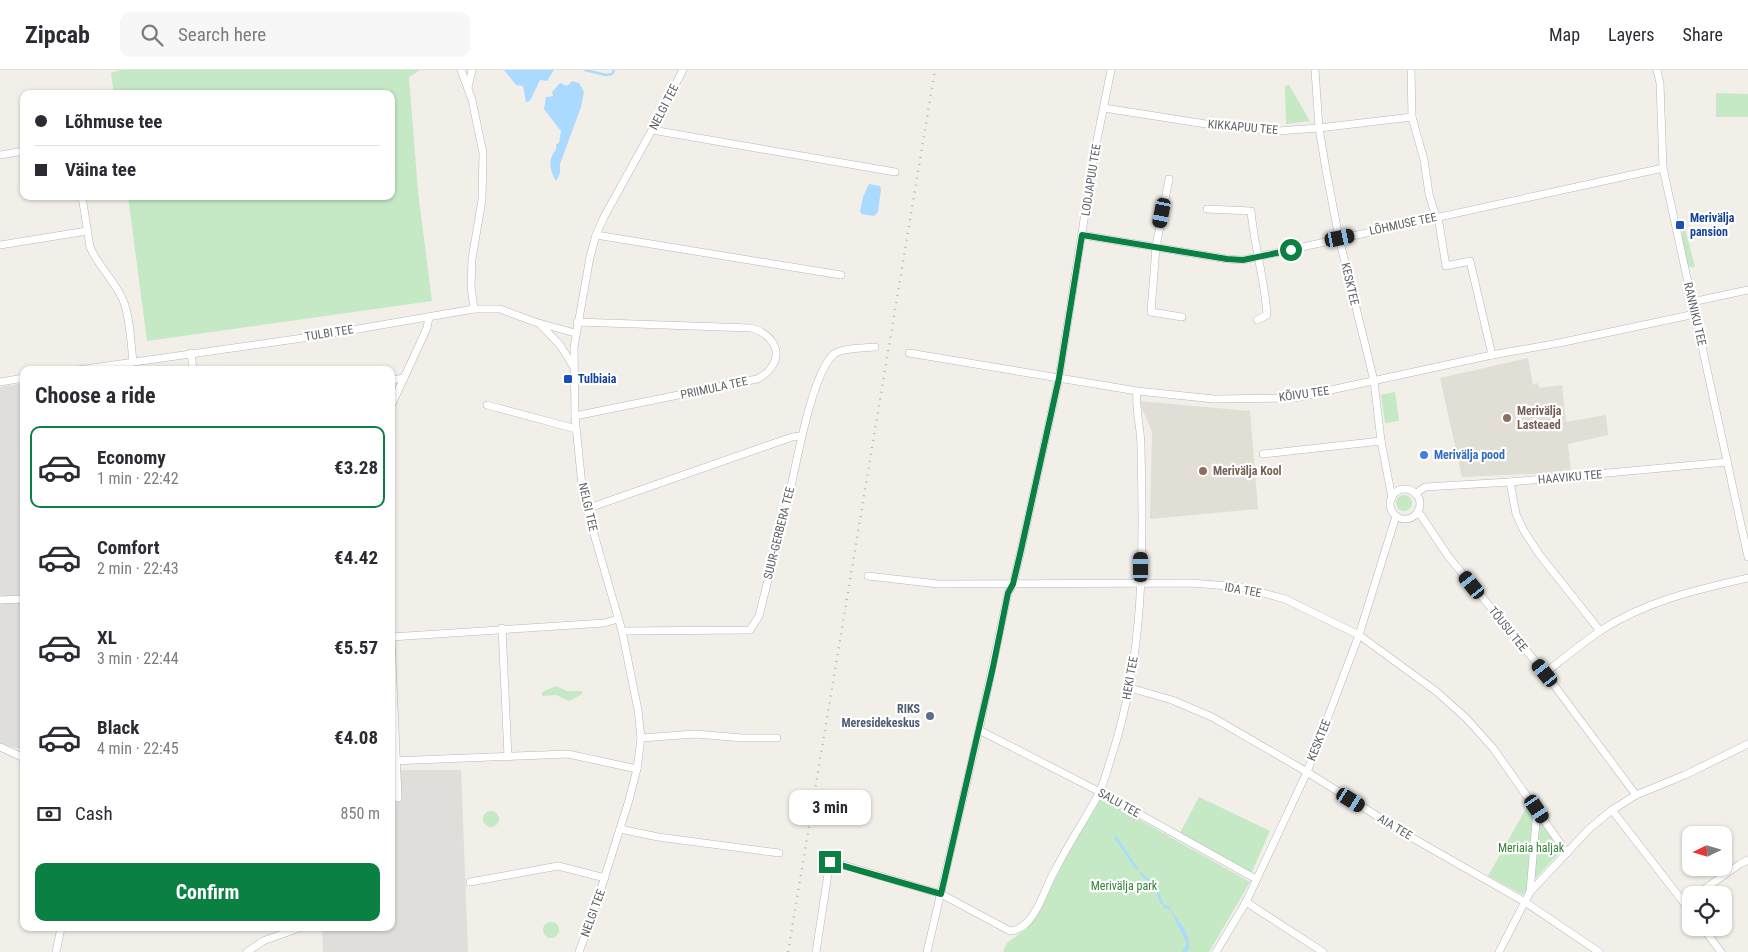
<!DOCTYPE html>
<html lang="en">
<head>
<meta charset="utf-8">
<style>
	:root { --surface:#fff; --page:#f7f7f7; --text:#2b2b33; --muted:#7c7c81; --line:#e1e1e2; --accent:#0b8043 }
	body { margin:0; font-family:"Roboto Condensed",sans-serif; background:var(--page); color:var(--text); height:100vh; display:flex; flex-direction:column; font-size:19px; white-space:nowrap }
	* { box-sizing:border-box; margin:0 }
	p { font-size:16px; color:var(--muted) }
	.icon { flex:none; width:28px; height:28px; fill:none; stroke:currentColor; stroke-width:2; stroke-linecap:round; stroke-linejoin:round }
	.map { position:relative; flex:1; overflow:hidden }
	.side { position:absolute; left:20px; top:296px; width:375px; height:565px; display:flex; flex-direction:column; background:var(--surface); border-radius:10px; box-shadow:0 1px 4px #0004 }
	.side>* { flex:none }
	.top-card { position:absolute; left:20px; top:20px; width:375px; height:110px; border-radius:10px; box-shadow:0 1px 4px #0004; display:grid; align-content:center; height:110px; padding:0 15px; background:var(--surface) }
	.needle { width:32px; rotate:265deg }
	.buttons { position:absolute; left:1682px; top:756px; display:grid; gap:10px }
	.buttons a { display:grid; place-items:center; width:50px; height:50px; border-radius:10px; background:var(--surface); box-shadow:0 1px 4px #0004; font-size:25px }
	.end { position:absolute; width:22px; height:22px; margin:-11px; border:6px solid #0b8043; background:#fff; box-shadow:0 0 0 2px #fff }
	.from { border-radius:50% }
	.bubble { position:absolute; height:35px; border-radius:10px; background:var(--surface); box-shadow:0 1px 4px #0004; font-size:16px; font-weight:700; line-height:35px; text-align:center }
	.car { position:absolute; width:15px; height:30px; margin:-15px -8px; border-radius:6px; box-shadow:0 0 4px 1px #0007; background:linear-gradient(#222 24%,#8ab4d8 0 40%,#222 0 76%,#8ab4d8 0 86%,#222 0) }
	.top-card b { display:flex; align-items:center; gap:18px; height:48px; font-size:19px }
	.top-card b+b { border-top:1px solid var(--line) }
	.top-card i { width:12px; height:12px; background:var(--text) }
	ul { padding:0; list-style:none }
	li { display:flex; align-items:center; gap:15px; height:82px; margin:0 10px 8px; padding:0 5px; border:2px solid transparent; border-radius:10px }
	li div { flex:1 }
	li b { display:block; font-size:19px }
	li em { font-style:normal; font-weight:700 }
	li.on { border-color:var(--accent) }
	li>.icon { width:45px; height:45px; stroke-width:1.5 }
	h2 { padding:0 15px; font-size:22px; line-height:60px }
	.pay { display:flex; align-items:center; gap:12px; height:55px; padding:0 15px; font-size:19px }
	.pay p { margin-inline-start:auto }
	.action { display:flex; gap:10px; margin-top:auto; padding:10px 15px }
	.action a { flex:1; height:58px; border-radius:10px; background:var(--accent); color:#fff; font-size:20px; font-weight:700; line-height:58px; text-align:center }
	header { display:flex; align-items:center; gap:30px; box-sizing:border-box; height:70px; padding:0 25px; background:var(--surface); border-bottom:1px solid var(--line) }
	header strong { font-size:24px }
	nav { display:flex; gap:28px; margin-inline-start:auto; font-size:18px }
	.search { width:350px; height:45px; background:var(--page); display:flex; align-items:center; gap:12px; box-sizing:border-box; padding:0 18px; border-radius:10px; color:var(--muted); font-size:19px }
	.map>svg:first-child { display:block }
</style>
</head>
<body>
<header>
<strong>Zipcab</strong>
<div class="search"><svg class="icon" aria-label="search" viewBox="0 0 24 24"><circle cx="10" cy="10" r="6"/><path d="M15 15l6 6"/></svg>Search here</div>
<nav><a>Map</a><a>Layers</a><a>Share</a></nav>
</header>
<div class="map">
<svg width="1748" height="882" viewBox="0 0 1748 882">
	<rect width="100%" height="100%" fill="#f1efe8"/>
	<g fill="#e0deda">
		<path d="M24 313V680L0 674V317Z"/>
		<path d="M391 700H461L468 882H323L322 858H391Z"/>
	</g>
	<g fill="#e1ded6">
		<path d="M1528 288 1533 315 1538 313 1539 318 1562 315 1566 352 1606 345 1608 365 1568 374 1571 402 1462 407 1440 308Z"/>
		<path d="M1139 331 1250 341 1258 439 1150 449 1152 362Z"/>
	</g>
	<g fill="#c5e8c5">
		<path d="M121 0H420L409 7 418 122 432 231 147 271 128 126H391V24H114L111 3Z"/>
		<path d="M1289 15 1310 51 1286 54 1285 16Z"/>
		<path d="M1716 23 1748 24V47H1716Z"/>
		<path d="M1681 151H1683L1695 197H1689L1686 193 1681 163 1683 162Z"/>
		<path d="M1395 322 1399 351 1385 353 1381 325Z"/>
		<circle cx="1404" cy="433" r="8"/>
		<path d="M556 616 567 621H582V624L569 631 556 625 542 626V622Z"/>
		<path d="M1099 727 1250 812 1209 882H1003L1007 873 1026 859Z"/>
		<path d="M1199 727 1270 761 1251 804 1179 765Z"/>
		<path d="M1529 733 1540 748 1560 782 1534 810 1523 825 1488 806Z"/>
		<circle cx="491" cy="749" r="8"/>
		<circle cx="551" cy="860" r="8"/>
	</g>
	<g fill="#aadaff">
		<path d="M504 0H554L547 11 540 10 530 31 526 32 523 16 516 15Z"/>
		<path d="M572 11 579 13 584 22 581 37 560 94V103L556 111C552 105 548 94 552 86 554 81 557 81 556 74L559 73 561 61 544 39 546 27 553 26 552 22 560 13 567 16Z"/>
		<path d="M869 114 880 116 881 119 878 142 874 146 862 144 860 142 863 127Z"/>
		<path d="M1170 839C1178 850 1195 869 1187 882H1182L1187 874Z"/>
	</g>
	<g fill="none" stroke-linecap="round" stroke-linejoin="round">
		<g stroke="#aadaff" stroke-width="2.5">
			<path d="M585 0 606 5 612 4 614 0"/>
			<path d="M1116 768 1137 799"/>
			<path d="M1141 804 1154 815 1162 833"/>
			<path d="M1164 836 1170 838"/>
		</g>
		<g stroke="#b5b8bc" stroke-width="8">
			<g id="street">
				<path d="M461 0 472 30 483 83 482 130 472 189 471 217 474 239"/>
				<path d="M1315 0 1319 58 1326 100 1339 168 1374 311 1381 371 1392 428"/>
				<path d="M1411 0 1412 47 1424 90 1429 124 1436 147"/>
				<path d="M1657 0 1660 13 1663 98 1748 487"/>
				<path d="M468 18 472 0"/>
				<path d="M1104 38 1206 54 1278 61 1319 58 1412 47"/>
				<path d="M652 60 895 102"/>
				<path d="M0 85 24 81"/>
				<path d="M1169 109 1156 177 1151 242 1182 247"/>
				<path d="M82 126 90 177C98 196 115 211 123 230 130 246 131 274 133 292"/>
				<path d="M1207 139 1251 141C1254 176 1265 210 1267 245L1257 250"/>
				<path d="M1438 147 1446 196 1470 191 1492 285"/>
				<path d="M596 165 841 205"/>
				<path d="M1082 165 1227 189 1243 190 1663 98"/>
				<path d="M0 175 87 161"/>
				<path d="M1692 232 1748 220"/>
				<path d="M540 254 560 275 573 296"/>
				<path d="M191 283 193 300"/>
				<path d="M909 283 1137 321 1214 329 1294 328 1492 285 1559 273 1695 244"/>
				<path d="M78 300 317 266 474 239H500L535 252 575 263"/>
				<path d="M391 310 404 308"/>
				<path d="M0 312 24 308"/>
				<path d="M487 335 576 359"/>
				<path d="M391 336 427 258 429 247"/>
				<path d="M575 346 757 309C762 306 767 304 770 299 785 281 770 263 751 258L577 252"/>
				<path d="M1263 384 1381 371"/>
				<path d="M1510 412 1516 444 1524 461 1539 484 1600 561"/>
				<circle cx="1405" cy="434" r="15"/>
				<path d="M1415 424 1425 417 1510 412 1727 392"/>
				<path d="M586 439 792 367 801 366"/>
				<path d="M1418 441 1448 486 1545 603 1636 725"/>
				<path d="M868 506 938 514 1191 513 1241 517 1285 529 1359 565 1437 622 1466 648 1493 678 1567 783"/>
				<path d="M0 530 24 529"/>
				<path d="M502 558 508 687"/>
				<path d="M622 561 750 560 759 546C769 504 781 463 790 421 797 391 812 303 834 284 842 278 864 278 875 277"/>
				<path d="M1545 603C1563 589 1581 574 1600 561 1646 531 1696 520 1748 508"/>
				<path d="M1130 618 1172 630 1212 647 1307 702 1409 766 1525 832 1599 882"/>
				<path d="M979 660 1100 722 1256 809"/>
				<path d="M641 668 695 664 743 668H777"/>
				<path d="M0 677 24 688"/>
				<path d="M391 691 568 684 637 699"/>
				<path d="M398 728 391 567 604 553 618 549"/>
				<path d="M1612 740 1691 842"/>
				<path d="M620 759 658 767 779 783"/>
				<path d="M470 812 558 796 605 808"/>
				<path d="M1530 822 1537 739"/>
				<path d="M1696 825 1740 794 1748 790"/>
				<path d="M1246 832 1323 882"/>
				<path d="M1703 858 1721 882"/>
				<path d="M56 882 61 858"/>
				<path d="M247 882 263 871 299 858"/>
				<path d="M579 882 595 838 629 730 637 699 641 668 638 640 622 561 583 426 575 346 574 277 590 187 596 165 604 147 652 60 683 0"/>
				<path d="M816 882 830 791 941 824 1010 861C1034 859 1043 823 1053 804 1063 785 1074 766 1085 748 1090 739 1096 730 1100 721 1105 710 1108 697 1112 685 1145 583 1143 483 1141 377 1141 358 1135 339 1137 321"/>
				<path d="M927 882 979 660 1008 523 1013 514 1021 480 1059 308 1095 80 1111 0"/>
				<path d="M1216 882 1246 832 1307 702 1359 565 1396 446"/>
				<path d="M1499 882 1530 822 1589 759 1612 740 1636 725 1685 705 1748 674"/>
			</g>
		</g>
		<use href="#street" stroke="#fff" stroke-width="7"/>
		<path stroke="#b6b7b8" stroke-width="2.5" stroke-dasharray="1 6" stroke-linecap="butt" d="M788 882 935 0"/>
	</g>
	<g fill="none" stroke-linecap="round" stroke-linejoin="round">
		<path stroke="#0b8043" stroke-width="6" d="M830 792 941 824 993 597 1008 523 1013 514 1021 480 1059 308 1082 165 1227 189 1243 190 1291 180"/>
	</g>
	<g fill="#1a4fb4" stroke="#fff" stroke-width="2">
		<rect x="1675" y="150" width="10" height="10" rx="2.5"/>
		<rect x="563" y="304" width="10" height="10" rx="2.5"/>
	</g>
	<g fill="#8d6e63" stroke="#fff" stroke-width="2">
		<circle cx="1507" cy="348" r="5"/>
		<circle cx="1203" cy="401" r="5"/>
	</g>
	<circle fill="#3f7fe0" stroke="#fff" stroke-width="2" cx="1424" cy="385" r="5"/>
	<circle fill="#5c6f8a" stroke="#fff" stroke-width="2" cx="930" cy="646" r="5"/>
	<g text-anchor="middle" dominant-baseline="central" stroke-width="4.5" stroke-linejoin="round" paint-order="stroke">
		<g font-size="12" fill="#5f6368" stroke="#fff">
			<text transform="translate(664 37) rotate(-63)">NELGI TEE</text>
			<text transform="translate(1243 57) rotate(5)">KIKKAPUU TEE</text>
			<text transform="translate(1091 110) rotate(-81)">LODJAPUU TEE</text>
			<text transform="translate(1403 154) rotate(-12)">LÕHMUSE TEE</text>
			<text transform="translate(1350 214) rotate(77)">KESKTEE</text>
			<text transform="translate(1695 244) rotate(77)">RANNIKU TEE</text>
			<text transform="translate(329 263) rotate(-9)">TULBI TEE</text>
			<text transform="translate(714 318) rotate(-12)">PRIIMULA TEE</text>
			<text transform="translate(1304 324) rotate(-8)">KÕIVU TEE</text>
			<text transform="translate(1570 407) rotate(-5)">HAAVIKU TEE</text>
			<text transform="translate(588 437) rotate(77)">NELGI TEE</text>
			<text transform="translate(779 463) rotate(-76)">SUUR-GERBERA TEE</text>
			<text transform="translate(1243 520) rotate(10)">IDA TEE</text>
			<text transform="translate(1508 559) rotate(51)">TÕUSU TEE</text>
			<text transform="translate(1130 608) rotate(-80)">HEKI TEE</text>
			<text transform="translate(1319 670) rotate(-68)">KESKTEE</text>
			<text transform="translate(1119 733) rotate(29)">SALU TEE</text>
			<text transform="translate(1395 757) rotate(31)">AIA TEE</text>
			<text transform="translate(593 843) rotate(-70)">NELGI TEE</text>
		</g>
		<g font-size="12" font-weight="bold" fill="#164399" stroke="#fff" text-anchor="start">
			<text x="1690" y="148">Merivälja<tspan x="1690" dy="14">pansion</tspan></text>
			<text x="578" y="309">Tulbiaia</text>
		</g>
		<g font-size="12" font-weight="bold" fill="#785e54" stroke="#fff" text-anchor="start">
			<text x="1517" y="341">Merivälja<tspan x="1517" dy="14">Lasteaed</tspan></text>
			<text x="1213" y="401">Merivälja Kool</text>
		</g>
		<g font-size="12" font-weight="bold" fill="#366cbe" stroke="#fff" text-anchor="start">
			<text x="1434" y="385">Merivälja pood</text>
		</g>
		<g font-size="12" font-weight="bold" fill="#4e5e75" stroke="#fff" text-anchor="end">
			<text x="920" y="639">RIKS<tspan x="920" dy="14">Meresidekeskus</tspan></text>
		</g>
		<g font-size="12" fill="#348238" stroke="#fff">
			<text x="1531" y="778">Meriaia haljak</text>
			<text x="1124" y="816">Merivälja park</text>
		</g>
	</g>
</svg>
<div class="buttons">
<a><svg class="needle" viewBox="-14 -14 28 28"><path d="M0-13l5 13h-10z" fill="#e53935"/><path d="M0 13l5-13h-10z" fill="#7c7c81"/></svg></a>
<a><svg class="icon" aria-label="locate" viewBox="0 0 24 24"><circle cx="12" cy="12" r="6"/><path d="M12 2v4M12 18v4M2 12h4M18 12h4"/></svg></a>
</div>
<i class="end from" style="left:1291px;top:180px"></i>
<i class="end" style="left:830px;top:792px"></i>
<div class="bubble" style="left:789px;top:720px;width:82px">3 min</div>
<i class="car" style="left:1162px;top:143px;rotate:191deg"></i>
<i class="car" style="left:1340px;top:168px;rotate:78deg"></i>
<i class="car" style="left:1141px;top:497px;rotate:0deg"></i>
<i class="car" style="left:1472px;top:515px;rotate:321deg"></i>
<i class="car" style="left:1545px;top:603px;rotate:321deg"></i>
<i class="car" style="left:1351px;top:730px;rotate:122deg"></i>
<i class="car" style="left:1537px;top:739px;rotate:146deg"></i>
<div class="top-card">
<b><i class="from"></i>Lõhmuse tee</b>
<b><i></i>Väina tee</b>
</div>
<section class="side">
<h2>Choose a ride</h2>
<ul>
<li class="on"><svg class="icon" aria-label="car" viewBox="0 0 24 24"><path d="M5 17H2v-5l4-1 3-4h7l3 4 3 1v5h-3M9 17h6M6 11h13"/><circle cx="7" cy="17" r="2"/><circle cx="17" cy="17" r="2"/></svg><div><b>Economy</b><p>1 min · 22:42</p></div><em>€3.28</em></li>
<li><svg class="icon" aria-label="car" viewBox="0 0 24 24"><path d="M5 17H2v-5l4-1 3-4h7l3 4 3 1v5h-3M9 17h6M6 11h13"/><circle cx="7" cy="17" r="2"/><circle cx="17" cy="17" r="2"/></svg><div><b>Comfort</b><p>2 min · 22:43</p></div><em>€4.42</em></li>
<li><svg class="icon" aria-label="car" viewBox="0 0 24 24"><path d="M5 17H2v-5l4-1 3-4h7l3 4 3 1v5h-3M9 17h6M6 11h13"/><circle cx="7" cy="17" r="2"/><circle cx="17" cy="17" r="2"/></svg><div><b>XL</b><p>3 min · 22:44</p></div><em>€5.57</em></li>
<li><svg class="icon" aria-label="car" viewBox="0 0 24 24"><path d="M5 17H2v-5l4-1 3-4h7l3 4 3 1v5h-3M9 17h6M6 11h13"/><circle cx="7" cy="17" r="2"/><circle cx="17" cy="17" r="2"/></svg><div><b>Black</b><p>4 min · 22:45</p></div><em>€4.08</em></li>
</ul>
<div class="pay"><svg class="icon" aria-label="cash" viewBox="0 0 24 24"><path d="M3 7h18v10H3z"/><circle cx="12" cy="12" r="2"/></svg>Cash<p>850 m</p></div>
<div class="action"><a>Confirm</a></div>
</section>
</div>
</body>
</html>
